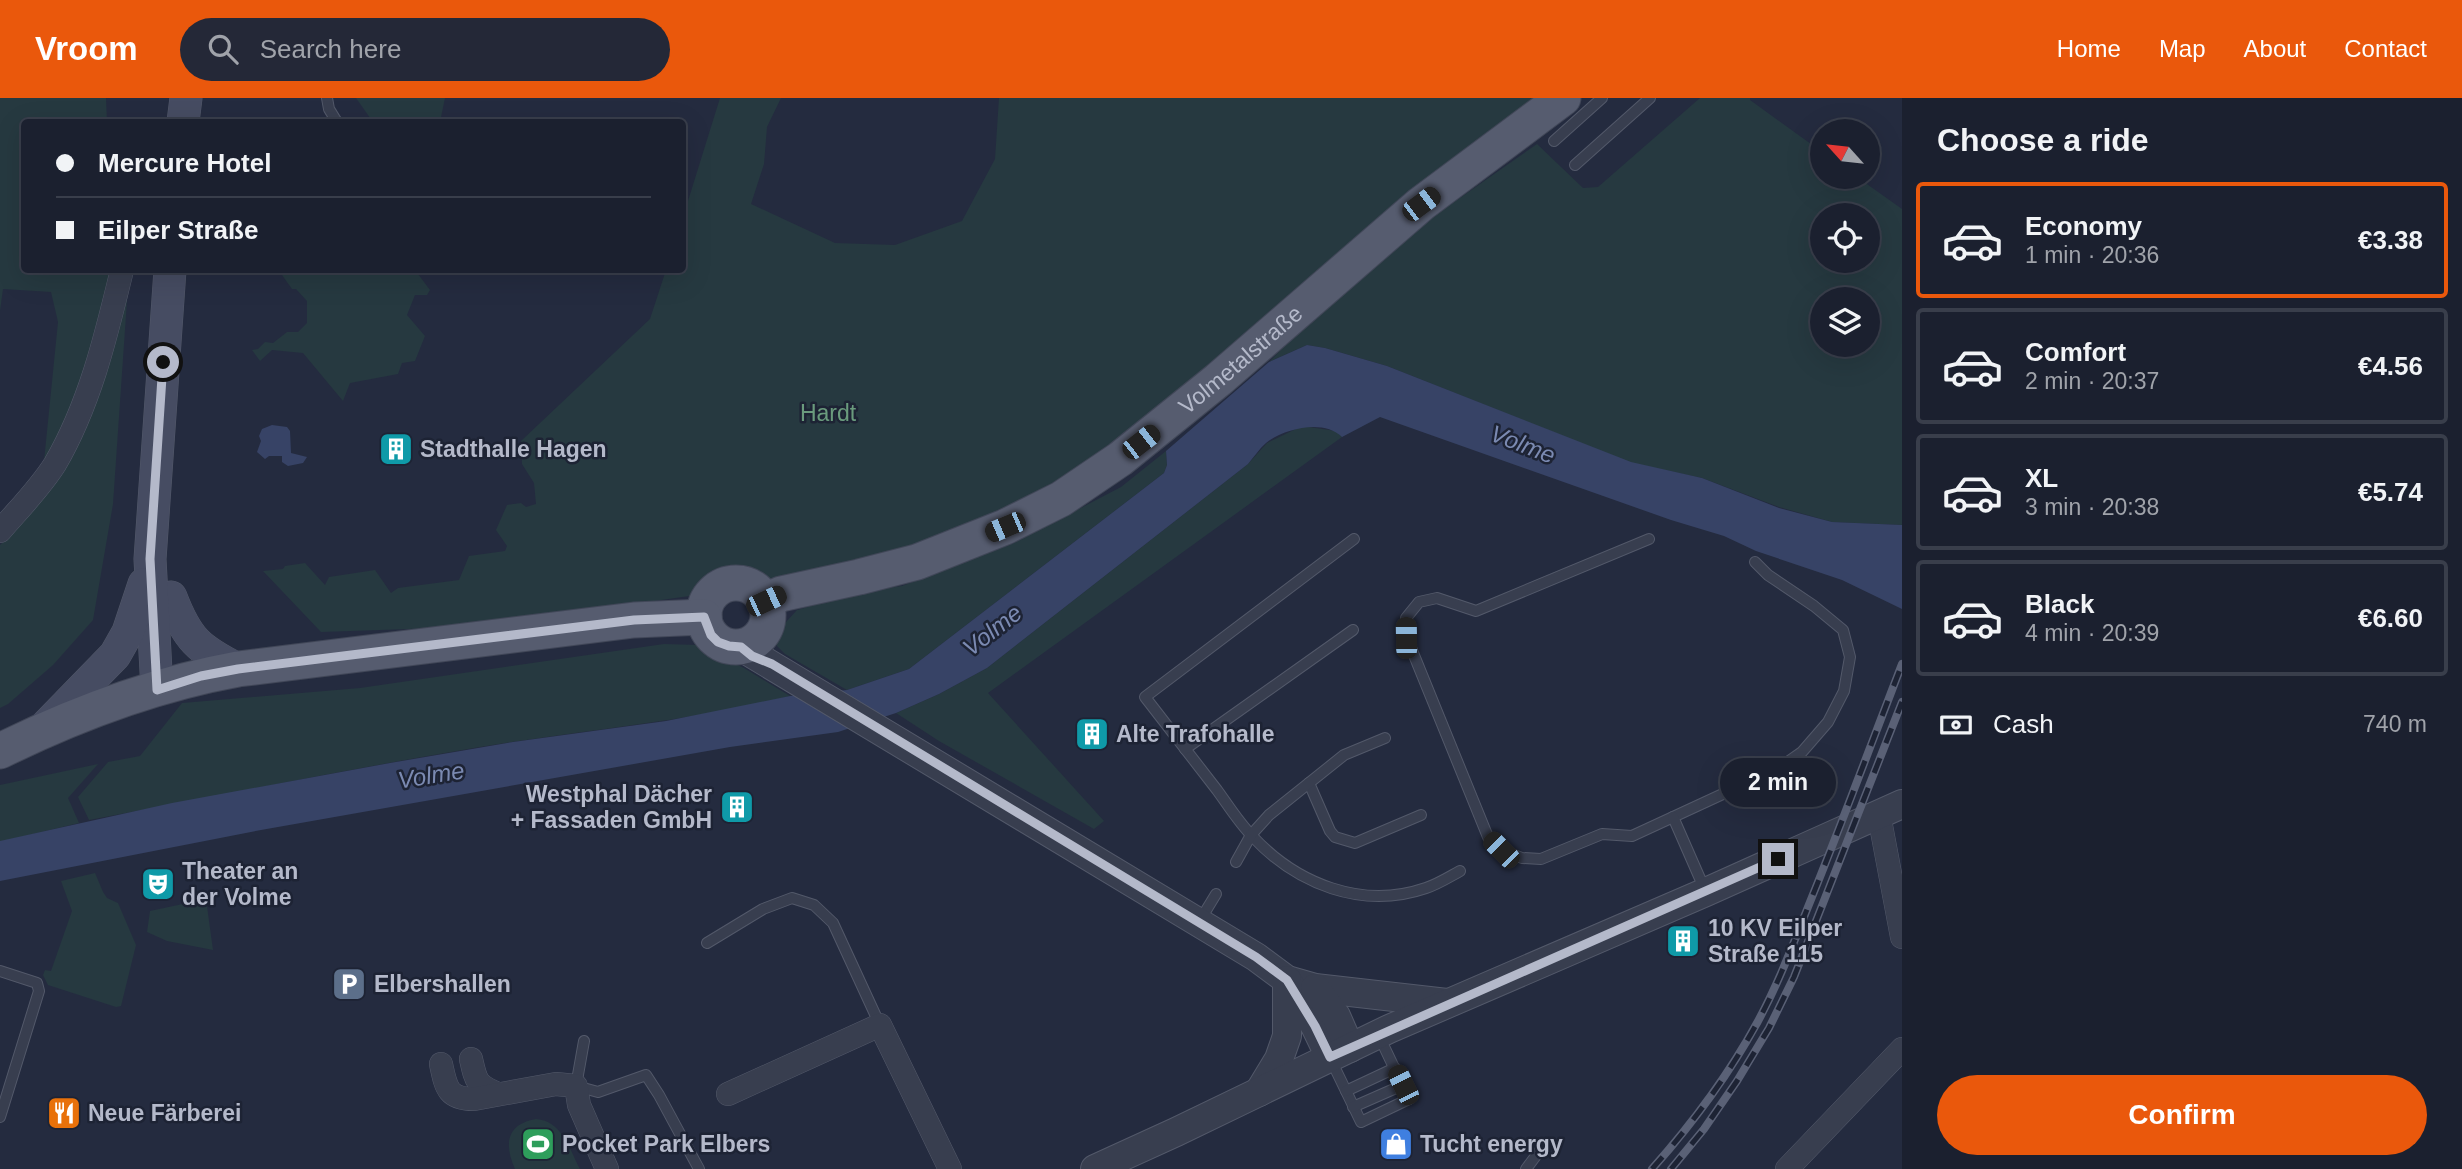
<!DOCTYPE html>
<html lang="en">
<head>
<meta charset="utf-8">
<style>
	:root { --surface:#1b202f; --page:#242837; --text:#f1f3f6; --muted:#a0a3aa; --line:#393e4b; --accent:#ea580c }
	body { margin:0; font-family:Helvetica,sans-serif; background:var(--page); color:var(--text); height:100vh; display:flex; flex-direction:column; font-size:26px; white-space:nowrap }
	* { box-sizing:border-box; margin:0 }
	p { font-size:23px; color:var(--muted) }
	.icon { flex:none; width:38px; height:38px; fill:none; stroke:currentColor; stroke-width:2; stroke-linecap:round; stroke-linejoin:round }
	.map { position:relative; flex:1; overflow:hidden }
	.panel { display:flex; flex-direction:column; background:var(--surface); width:560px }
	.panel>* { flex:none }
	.guide { position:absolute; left:21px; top:21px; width:665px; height:154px; border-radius:7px; box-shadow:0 7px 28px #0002,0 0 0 2px var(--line); display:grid; align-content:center; height:154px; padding:0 35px; background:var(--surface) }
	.needle { width:46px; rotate:297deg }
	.controls { position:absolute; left:1810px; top:21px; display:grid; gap:14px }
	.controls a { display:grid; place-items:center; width:70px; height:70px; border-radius:50%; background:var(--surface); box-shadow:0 7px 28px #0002,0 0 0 2px var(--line); font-size:35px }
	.end { position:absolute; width:32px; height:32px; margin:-16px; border:9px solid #b4b9ca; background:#111; box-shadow:0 0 0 4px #111 }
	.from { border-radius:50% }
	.bubble { position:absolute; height:49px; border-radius:24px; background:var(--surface); box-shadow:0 7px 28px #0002,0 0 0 2px var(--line); font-size:23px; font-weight:800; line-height:49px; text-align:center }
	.car { position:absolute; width:21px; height:42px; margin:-21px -10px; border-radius:9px; box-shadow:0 0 5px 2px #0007; background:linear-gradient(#222 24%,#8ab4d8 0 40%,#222 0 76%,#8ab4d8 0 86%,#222 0) }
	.guide b { display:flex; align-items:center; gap:24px; height:66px; font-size:26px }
	.guide b+b { border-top:2px solid var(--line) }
	.guide i { width:18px; height:18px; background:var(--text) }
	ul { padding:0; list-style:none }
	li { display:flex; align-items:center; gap:21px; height:116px; margin:0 14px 10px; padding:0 21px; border:4px solid var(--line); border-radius:7px }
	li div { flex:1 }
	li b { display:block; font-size:26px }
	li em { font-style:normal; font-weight:800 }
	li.active { border-color:var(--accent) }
	li>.icon { width:63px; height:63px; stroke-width:1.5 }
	h2 { padding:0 35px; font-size:32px; line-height:84px }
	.pay { display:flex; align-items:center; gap:18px; height:77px; padding:0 35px; font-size:26px }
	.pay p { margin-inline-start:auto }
	.action { display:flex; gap:14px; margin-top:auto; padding:14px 35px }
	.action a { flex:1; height:80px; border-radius:42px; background:var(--accent); color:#fff; font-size:28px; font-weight:800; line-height:80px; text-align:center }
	header { display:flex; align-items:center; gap:42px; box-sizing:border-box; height:98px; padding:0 35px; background:var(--accent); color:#fff }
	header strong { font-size:33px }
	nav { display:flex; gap:38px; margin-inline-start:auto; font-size:24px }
	.search { width:490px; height:63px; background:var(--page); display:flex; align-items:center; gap:18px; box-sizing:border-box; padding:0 24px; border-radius:38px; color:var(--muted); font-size:26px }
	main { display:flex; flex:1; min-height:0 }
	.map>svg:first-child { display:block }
</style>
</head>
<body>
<header>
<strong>Vroom</strong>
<div class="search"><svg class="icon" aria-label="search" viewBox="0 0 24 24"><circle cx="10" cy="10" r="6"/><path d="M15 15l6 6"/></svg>Search here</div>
<nav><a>Home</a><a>Map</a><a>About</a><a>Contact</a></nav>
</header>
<main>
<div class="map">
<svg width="1902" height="1071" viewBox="0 0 1902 1071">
	<rect width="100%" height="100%" fill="#242b3f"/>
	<g fill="#263940" fill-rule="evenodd">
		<path d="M0 0H106L107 24H24V172H128V188L113 406 93 522 53 567 8 606 0 610V447L5 442 43 373 58 224 51 194 3 191 0 213Z"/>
		<path d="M356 0H445L440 24H373Z"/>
		<path d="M720 0H781L767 29 764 66 751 106 835 145 895 147 962 123 995 61 999 0H1541L1093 361 1042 391 961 431 854 468 754 489 469 529 321 534 263 473 283 471 285 468 305 465 325 487 329 479 375 472 391 495 398 490 459 482 469 458 505 453 507 448 496 432 507 407 521 405 526 409 536 406 534 385 522 366 521 343 650 221 666 172H682L683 119Z"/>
		<path d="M1700 0H1750V2L1822 54V79H1857L1902 111V427L1832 424 1779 409 1702 380 1631 365 1387 268 1325 250 1307 247 1269 264 1305 227 1427 123 1537 46 1583 90 1598 89ZM1822 117H1867V163H1822ZM1822 201H1867V247H1822Z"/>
		<path d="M266 172H415L430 192 427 197H415L407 217 425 238 415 263 402 265 398 276 350 285 343 303 303 255 272 252 260 263 252 252 258 251 265 244 273 245 287 234H298L307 225V203L296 191H292L282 177 265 176Z"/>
		<path d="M1302 328 1336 333 1342 339 988 595 1104 723 1094 731 939 643 896 615 939 596 987 570 1248 366 1267 345Z"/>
		<path d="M1166 353 1167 367 1164 375 909 571 847 592 785 556 777 548 776 535 797 512 859 494 902 488 1012 446 1121 389Z"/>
		<path d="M664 546 698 547 744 570 790 598C699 621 605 630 512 644 371 666 230 696 89 722L78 699 108 664 140 658 182 605 360 590Z"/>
		<path d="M98 666 68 700 79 725 0 744V687Z"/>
		<path d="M95 775 103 794 107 800 118 805 136 847 121 908 116 909 48 887 43 877 45 872 51 873 72 813 61 783Z"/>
		<path d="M206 801 213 852 167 843 147 834 150 813Z"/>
		<path d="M536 1021C562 1023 569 1050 580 1071H515C504 1047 506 1026 536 1021Z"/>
	</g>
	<g fill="#374366">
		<path d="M1307 247 1325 250 1387 268 1631 364 1702 380 1779 410 1832 424 1902 427V511L1842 482 1756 453 1724 438 1671 422 1380 319 1342 339C1324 321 1285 330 1266 345 1259 351 1254 359 1248 366L987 570 939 596 896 615 838 634 730 649 261 732 0 783V743L172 705 390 665 513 644 666 623 790 598 847 592 909 571 1164 375 1167 367 1166 353 1269 264Z"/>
		<path d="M272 327 287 329 290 333 291 355 307 359 303 365 288 368 282 364V358H269L265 361 257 354 261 343 259 338 262 331Z"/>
	</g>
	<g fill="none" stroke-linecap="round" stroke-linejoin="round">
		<g stroke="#53596a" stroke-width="12">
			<g id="service">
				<path d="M327 0 329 11 337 24"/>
				<path d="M1554 43 1602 0"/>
				<path d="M1575 67 1650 0"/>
				<path d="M1354 441 1145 599C1169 630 1193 661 1217 692 1228 707 1239 725 1253 739 1297 786 1362 812 1426 790 1438 786 1449 779 1460 773"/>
				<path d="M1649 441 1476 513 1437 500 1419 504 1406 520 1407 540 1488 739 1501 752 1522 760 1541 761 1602 736 1632 738 1779 670 1802 654 1828 624 1844 593 1850 559 1843 532 1814 508 1768 477 1755 464"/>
				<path d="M1185 651 1353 532"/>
				<path d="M1309 685 1330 733 1335 739 1355 745 1421 717"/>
				<path d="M1673 719 1705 792"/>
				<path d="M1236 764 1251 737 1269 717 1344 657 1385 640"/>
				<path d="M1199 824 1216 796"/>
				<path d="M707 845 763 811 792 800 814 807 833 825 880 927"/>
				<path d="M0 873 37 885 39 893 0 1019"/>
				<path d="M584 943 576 988 598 994 646 977 659 997 699 1071"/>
				<path d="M1331 962 1361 1024 1409 1001 1379 938"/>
				<path d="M1346 993 1395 970"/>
				<path d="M1353 1009 1403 987"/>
				<path d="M1526 1071 1541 1051"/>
			</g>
		</g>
		<g stroke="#53596a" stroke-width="24">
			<g id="minor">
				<path d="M0 433C18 412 40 390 55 366 90 306 106 238 122 172"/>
				<path d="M1879 717 1902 839"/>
				<path d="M471 961C476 983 476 987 498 996"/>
				<path d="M441 966C446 989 447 1001 474 1001L556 986 576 988 579 1007 607 1071"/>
				<path d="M728 996 880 927 950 1071"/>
				<path d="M1787 1071 1902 951"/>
			</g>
		</g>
		<g stroke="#53596a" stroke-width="30">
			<g id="tertiary">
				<path d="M741 549 1256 859 1287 882 1315 890 1447 905"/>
				<path d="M1287 882 1315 928 1330 959"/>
				<path d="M1315 890 1336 918 1350 950"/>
				<path d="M1259 994 1279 961 1287 938V882"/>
				<path d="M1095 1071 1176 1034 1389 931 1706 794 1902 706"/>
			</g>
		</g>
		<g stroke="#53596a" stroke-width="33">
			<g id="secondary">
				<path d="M183 24 186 0"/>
				<path d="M171 499C187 541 198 551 238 571"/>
				<path d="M157 592 150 461 170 172"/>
				<path d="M43 631 115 557 128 534 144 486"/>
			</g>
		</g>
		<g stroke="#414758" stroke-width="37">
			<g id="primary">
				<circle cx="736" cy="517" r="32"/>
				<path id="s1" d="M766 503 781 496 859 479 917 464 1005 429 1061 401 1120 361 1218 282 1421 106 1563 0"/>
				<path d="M0 653C75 616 155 586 238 571L634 522 704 519"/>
			</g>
		</g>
		<use href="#service" stroke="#383e4f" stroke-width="10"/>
		<use href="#minor" stroke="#383e4f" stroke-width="23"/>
		<use href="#tertiary" stroke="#383e4f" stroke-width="28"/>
		<use href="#secondary" stroke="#464c62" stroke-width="32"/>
		<use href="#primary" stroke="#565c6f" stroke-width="35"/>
		<g stroke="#5a6176" stroke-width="8">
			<g id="rail">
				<path d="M1652 1071C1692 1026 1728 978 1757 925 1779 885 1795 841 1812 799 1843 722 1872 644 1902 566"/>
				<path d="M1671 1071 1704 1031 1737 983 1769 930 1794 879 1902 604"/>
			</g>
		</g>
		<use href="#rail" stroke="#1d2334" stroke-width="5" stroke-dasharray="16" stroke-linecap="butt"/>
	</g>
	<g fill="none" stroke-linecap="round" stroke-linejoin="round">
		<path stroke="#b4b9ca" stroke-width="9" d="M163 264 150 461 157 592 201 578 238 571 634 522 704 519 711 537 718 544 729 548 741 549 752 558 772 566 1256 859 1287 882 1315 928 1330 959 1778 761"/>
	</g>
	<defs>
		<g id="building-square" transform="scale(1.75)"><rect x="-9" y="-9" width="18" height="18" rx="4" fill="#0f9aa8" stroke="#1d2334"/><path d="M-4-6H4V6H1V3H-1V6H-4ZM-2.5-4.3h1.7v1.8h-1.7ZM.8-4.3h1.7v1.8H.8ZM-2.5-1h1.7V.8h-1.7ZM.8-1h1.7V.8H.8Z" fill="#fff"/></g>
		<g id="theatre-square" transform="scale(1.75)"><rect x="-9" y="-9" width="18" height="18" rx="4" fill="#0f9aa8" stroke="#1d2334"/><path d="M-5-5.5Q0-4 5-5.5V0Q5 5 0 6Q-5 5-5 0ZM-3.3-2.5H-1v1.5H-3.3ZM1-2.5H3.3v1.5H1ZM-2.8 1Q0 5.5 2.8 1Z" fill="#fff"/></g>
		<g id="parking-square" transform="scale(1.75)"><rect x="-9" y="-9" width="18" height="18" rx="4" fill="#5c6f8a" stroke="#1d2334"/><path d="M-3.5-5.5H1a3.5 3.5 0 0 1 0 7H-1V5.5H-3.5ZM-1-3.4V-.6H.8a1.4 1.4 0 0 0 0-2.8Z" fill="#fff"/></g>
		<g id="restaurant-square" transform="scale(1.75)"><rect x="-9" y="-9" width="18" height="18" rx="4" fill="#e8710a" stroke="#1d2334"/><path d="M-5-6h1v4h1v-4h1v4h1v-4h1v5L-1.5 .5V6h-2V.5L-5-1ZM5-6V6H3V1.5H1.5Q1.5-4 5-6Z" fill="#fff"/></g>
		<g id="stadium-square" transform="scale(1.75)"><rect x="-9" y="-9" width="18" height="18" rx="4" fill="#2e9e5b" stroke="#1d2334"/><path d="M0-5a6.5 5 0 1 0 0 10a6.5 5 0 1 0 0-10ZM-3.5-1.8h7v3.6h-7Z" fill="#fff"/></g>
		<g id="shop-square" transform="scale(1.75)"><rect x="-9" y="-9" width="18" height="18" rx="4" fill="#3f7fe0" stroke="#1d2334"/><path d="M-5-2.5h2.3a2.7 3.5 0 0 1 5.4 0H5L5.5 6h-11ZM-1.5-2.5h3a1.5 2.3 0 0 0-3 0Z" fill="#fff"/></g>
	</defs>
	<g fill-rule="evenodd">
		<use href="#building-square" x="396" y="351"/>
		<use href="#building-square" x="1092" y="636"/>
		<use href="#building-square" x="737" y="709"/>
		<use href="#theatre-square" x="158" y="786"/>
		<use href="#building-square" x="1683" y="843"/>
		<use href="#parking-square" x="349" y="886"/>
		<use href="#restaurant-square" x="64" y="1015"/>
		<use href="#stadium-square" x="538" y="1046"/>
		<use href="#shop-square" x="1396" y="1046"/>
	</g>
	<g text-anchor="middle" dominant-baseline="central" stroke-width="5" stroke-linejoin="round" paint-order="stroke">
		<g font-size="23" fill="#b4b9ca" stroke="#1d2334">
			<text stroke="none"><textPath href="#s1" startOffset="541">Volmetalstraße</textPath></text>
		</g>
		<g font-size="23" fill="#6a9b7d" stroke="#1d2334">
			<text x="828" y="315">Hardt</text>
		</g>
		<g font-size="23" font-weight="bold" fill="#b4b9ca" stroke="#1d2334" text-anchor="start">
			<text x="420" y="351">Stadthalle Hagen</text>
			<text x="1116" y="636">Alte Trafohalle</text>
			<text x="712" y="696" text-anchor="end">Westphal Dächer<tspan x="712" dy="26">+ Fassaden GmbH</tspan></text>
			<text x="182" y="773">Theater an<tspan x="182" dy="26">der Volme</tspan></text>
			<text x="1708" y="830">10 KV Eilper<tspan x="1708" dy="26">Straße 115</tspan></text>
			<text x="374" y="886">Elbershallen</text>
			<text x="88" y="1015">Neue Färberei</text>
			<text x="562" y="1046">Pocket Park Elbers</text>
			<text x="1420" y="1046">Tucht energy</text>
		</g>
		<g font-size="24" font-style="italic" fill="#7b8ab2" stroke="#1d2334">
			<text transform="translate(1523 346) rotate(21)">Volme</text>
			<text transform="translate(992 532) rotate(-38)">Volme</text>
			<text transform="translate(431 677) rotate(-9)">Volme</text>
		</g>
	</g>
</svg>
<div class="controls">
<a><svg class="needle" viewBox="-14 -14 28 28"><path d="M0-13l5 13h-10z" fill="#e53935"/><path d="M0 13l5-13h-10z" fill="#a0a3aa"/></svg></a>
<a><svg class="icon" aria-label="locate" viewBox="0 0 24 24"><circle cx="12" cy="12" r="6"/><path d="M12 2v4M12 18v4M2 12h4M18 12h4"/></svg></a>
<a><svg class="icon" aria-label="layers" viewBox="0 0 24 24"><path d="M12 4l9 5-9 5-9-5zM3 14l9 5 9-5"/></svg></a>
</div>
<i class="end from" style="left:163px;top:264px"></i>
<i class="end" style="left:1778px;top:761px"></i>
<div class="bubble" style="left:1720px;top:660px;width:116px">2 min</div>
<i class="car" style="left:1421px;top:106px;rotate:53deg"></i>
<i class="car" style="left:1141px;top:344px;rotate:52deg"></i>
<i class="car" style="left:1005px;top:429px;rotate:247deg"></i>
<i class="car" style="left:766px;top:503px;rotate:65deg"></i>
<i class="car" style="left:1406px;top:540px;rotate:359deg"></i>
<i class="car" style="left:1501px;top:752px;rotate:315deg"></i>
<i class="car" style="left:1403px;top:987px;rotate:334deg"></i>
<div class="guide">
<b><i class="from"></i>Mercure Hotel</b>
<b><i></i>Eilper Straße</b>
</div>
</div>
<section class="panel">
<h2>Choose a ride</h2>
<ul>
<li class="active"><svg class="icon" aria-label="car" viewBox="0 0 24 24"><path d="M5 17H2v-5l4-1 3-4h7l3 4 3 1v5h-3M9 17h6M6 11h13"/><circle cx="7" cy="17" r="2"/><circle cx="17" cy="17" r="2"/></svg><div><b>Economy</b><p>1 min · 20:36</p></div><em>€3.38</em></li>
<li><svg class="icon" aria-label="car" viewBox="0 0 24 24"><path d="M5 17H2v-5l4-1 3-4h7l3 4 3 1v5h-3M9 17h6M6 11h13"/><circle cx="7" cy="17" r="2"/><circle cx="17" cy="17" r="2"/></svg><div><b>Comfort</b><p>2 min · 20:37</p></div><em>€4.56</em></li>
<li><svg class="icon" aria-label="car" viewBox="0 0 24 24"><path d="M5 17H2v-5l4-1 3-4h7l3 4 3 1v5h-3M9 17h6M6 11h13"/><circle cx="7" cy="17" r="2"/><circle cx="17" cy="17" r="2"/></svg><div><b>XL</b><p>3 min · 20:38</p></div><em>€5.74</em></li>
<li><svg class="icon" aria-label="car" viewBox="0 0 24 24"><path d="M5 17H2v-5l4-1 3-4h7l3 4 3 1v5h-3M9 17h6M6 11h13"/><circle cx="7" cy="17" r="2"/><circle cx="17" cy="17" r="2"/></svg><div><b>Black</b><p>4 min · 20:39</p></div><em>€6.60</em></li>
</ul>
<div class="pay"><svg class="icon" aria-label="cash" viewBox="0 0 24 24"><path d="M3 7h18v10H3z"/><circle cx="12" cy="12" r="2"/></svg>Cash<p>740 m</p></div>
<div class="action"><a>Confirm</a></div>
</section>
</main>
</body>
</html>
